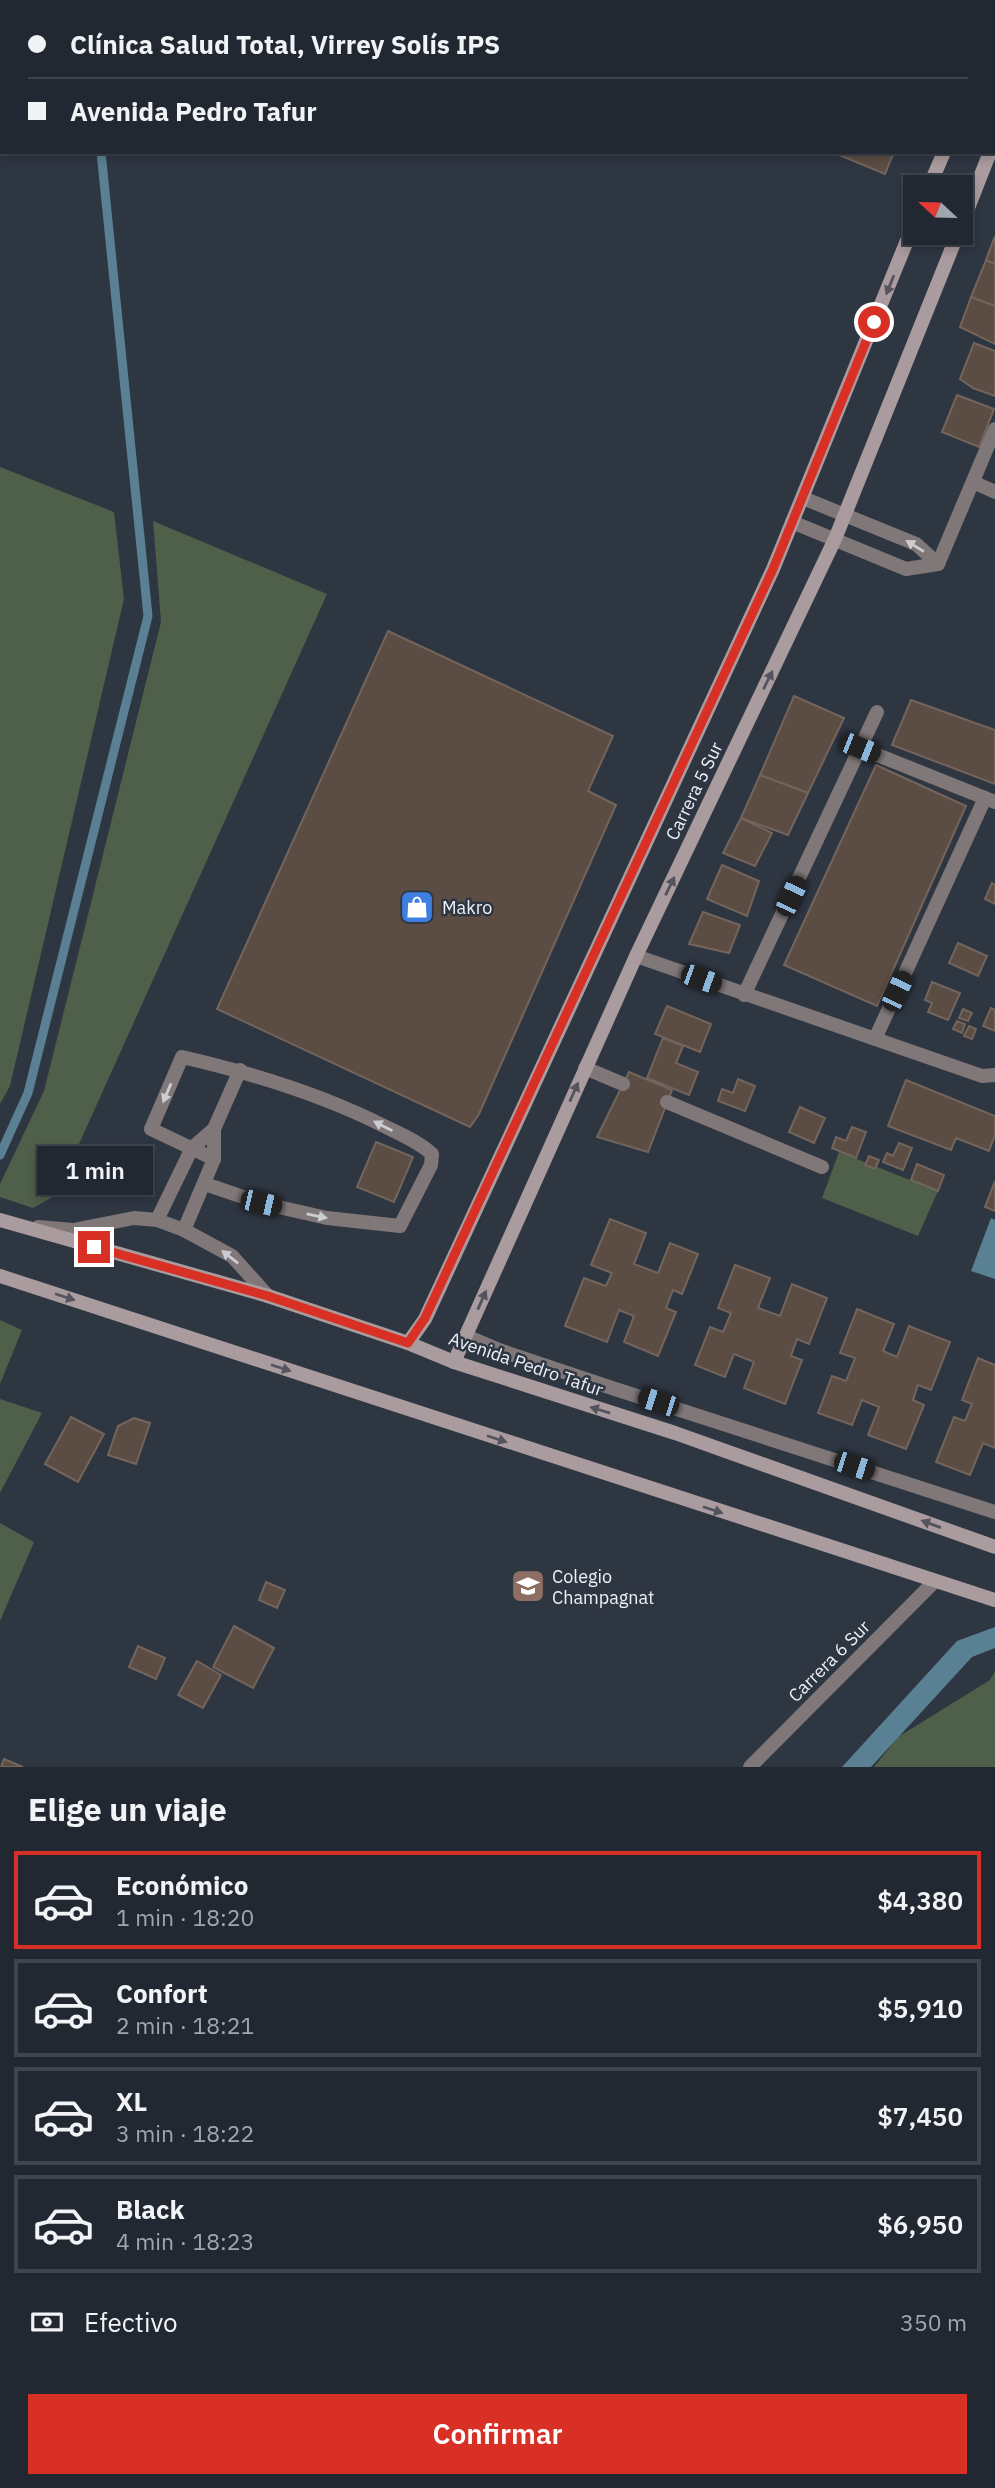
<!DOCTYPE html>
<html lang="es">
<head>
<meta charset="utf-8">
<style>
	:root { --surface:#222832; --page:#2a303a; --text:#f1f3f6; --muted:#a2a6ac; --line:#3f444d; --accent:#d93025 }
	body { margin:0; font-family:"IBM Plex Sans",sans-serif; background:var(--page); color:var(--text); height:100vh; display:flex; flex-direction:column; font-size:26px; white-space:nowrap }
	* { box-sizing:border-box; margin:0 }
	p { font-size:23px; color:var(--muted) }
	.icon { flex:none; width:38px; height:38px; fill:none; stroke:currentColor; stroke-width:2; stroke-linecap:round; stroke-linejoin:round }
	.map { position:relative; height:1767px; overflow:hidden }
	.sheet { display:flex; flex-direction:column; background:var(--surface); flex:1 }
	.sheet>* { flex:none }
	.guide { position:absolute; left:0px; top:0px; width:996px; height:154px; box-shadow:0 4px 10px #0003,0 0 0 2px var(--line); display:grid; align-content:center; height:154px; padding:0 28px; background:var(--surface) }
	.needle { width:46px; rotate:292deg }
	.controls { position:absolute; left:903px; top:175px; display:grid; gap:14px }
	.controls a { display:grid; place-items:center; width:70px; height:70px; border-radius:0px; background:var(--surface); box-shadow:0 4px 10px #0003,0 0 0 2px var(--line); font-size:35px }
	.end { position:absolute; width:32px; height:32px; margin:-16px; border:9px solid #d93025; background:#fff; box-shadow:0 0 0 4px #fff }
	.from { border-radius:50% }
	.bubble { position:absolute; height:49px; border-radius:0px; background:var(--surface); box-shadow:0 4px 10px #0003,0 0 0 2px var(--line); font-size:23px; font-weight:600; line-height:49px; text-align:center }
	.car { position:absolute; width:21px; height:42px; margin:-21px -10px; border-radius:9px; box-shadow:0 0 5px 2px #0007; background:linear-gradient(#222 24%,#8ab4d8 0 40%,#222 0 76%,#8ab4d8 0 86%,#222 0) }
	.guide b { display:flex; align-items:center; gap:24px; height:66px; font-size:26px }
	.guide b+b { border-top:2px solid var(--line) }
	.guide i { width:18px; height:18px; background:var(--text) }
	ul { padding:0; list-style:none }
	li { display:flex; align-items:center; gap:21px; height:98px; margin:0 14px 10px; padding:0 14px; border:4px solid var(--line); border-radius:0px }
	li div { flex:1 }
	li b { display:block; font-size:26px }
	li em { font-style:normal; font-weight:600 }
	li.active { border-color:var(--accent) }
	li>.icon { width:63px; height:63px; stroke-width:1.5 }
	h2 { padding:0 28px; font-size:32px; line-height:84px }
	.pay { display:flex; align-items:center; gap:18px; height:77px; padding:0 28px; font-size:26px }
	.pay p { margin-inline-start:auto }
	.action { display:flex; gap:14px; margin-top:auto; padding:14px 28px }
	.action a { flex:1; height:80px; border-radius:0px; background:var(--accent); color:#fff; font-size:28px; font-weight:600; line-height:80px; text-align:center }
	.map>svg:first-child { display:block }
</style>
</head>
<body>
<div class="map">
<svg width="995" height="1767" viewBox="0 0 995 1767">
	<rect width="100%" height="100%" fill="#2e3642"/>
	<g fill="#4e5f4a">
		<path d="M0 467 114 512 124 599 10 1086 0 1104Z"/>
		<path d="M153 521 327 594 56 1195 33 1208 0 1197V1184L44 1091 161 622Z"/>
		<path d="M839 1152 938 1191 918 1236 822 1198Z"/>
		<path d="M0 1320 22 1330 0 1384Z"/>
		<path d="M0 1399 42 1413 0 1493Z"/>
		<path d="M0 1523 34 1542 0 1621Z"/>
		<path d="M995 1671V1767H874L898 1737 990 1680Z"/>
	</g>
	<g fill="#5a8193">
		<path d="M991 1218 995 1220V1279L971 1271Z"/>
		<path d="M995 1627V1648L972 1657 871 1767H842L957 1641Z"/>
	</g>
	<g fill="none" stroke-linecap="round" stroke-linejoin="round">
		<g stroke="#5a8193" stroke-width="9">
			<path d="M183 2 184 0"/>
			<path d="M0 1155 28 1093 148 616 101 152"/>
		</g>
	</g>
	<g fill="#5c4d44" stroke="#74655c" stroke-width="2">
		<path d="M708 0H958L708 2Z"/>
		<path d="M832 152H894L885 174Z"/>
		<path d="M995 236V264L986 260Z"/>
		<path d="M986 260 995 264V306L971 297Z"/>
		<path d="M971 297 995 306V344L960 327Z"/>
		<path d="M974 343 995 351V396L973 388 960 379Z"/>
		<path d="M957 395 994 409 979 447 942 432Z"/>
		<path d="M388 631 613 736 588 791 616 805 479 1114 470 1127 217 1009Z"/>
		<path d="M794 696 844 718 808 793 760 775Z"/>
		<path d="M911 700 995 730V784L892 745Z"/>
		<path d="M876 765 966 806 877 1006 784 965Z"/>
		<path d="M760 775 808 793 788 835 741 818Z"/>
		<path d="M741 818 772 833 755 866 723 853Z"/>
		<path d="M722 865 759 881 747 916 707 899Z"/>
		<path d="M992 883 995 885V904L985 899Z"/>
		<path d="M703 912 740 925 729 953 689 944Z"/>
		<path d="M958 943 987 956 978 976 949 963Z"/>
		<path d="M932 982 960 993 948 1020 928 1012 932 1003 925 1000Z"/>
		<path d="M667 1006 711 1024 700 1052 655 1034Z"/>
		<path d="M991 1008 995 1010V1031L983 1026Z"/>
		<path d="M963 1009 972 1013 968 1021 959 1018Z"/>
		<path d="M957 1021 965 1024 962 1033 953 1029Z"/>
		<path d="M969 1026 976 1029 972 1039 964 1036Z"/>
		<path d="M663 1038 683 1046 676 1063 698 1072 689 1095 647 1078Z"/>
		<path d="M629 1072 672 1090 648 1152 597 1137Z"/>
		<path d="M738 1079 755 1086 745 1111 718 1101 722 1089 733 1093Z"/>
		<path d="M906 1080 995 1116V1135L989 1151 956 1138 951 1150 888 1126Z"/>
		<path d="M800 1107 825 1118 814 1143 789 1132Z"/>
		<path d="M852 1127 866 1132 856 1158 832 1148 836 1137 846 1141Z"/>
		<path d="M376 1142 413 1157 394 1202 357 1187Z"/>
		<path d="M899 1143 912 1148 903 1170 883 1162 887 1153 893 1156Z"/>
		<path d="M869 1156 879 1160 875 1169 865 1165Z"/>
		<path d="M917 1164 944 1175 938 1191 911 1180Z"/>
		<path d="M995 1181V1211L985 1207Z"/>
		<path d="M610 1219 646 1233 634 1264 658 1273 670 1243 698 1254 682 1294 673 1290 666 1308 676 1312 658 1356 624 1342 634 1316 619 1310 607 1342 565 1326 584 1278 606 1286 612 1273 591 1265Z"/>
		<path d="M735 1265 770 1278 758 1308 780 1316 792 1284 827 1298 809 1344 797 1339 791 1356 802 1360 785 1404 744 1388 754 1362 734 1354 725 1377 695 1365 710 1327 723 1332 731 1313 718 1308Z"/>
		<path d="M857 1309 894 1324 883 1351 897 1357 909 1326 950 1342 931 1390 918 1385 913 1400 924 1405 906 1449 868 1435 879 1407 862 1400 852 1425 818 1413 832 1376 846 1381 855 1358 840 1353Z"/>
		<path d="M978 1358 995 1365V1448L983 1443 970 1475 936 1462 954 1417 965 1421 972 1404 962 1400Z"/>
		<path d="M71 1417 104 1434 78 1482 45 1464Z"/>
		<path d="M134 1418 150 1423 136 1464 108 1455 118 1426Z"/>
		<path d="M266 1582 285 1590 277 1608 259 1600Z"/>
		<path d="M234 1626 274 1648 253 1688 213 1667Z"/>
		<path d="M138 1646 165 1658 156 1679 129 1667Z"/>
		<path d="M197 1661 221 1675 203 1708 178 1695Z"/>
		<path d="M4 1759 23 1767H1Z"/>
	</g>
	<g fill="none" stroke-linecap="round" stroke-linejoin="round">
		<g stroke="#7f7778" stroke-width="14">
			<path d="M585 1068 623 1084"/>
			<path d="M667 1102 822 1167"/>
			<path d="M205 1184 261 1203 327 1218 400 1226 431 1165 432 1154C419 1142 402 1135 386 1127 321 1094 252 1073 182 1057L151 1129 214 1159"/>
			<path d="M157 1220 192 1148 214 1129"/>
			<path d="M38 1227 73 1230 134 1218 157 1220 184 1230 232 1256 268 1296"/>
			<path d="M184 1230 214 1159V1129L240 1070"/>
			<path d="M466 1336 499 1350 612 1388 995 1512"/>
		</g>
		<g stroke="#7f7778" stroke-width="14">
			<path d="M973 482 995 492"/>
			<path d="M803 498 916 544 938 564"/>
			<path d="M792 522 906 569 938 564"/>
			<path d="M938 564 995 429"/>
			<path d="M860 748 995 802"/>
			<path d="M636 956 982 1076 995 1075"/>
			<path d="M744 995 877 712"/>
			<path d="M875 1039 985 798"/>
			<path d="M750 1767 935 1581"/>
		</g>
		<g stroke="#a99b9e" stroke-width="14">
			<path d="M994 28 995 26"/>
			<path d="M994 143 995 140"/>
			<path d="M929 187 944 152"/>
			<path d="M961 226 990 152"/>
			<path d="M0 1220 268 1296 408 1343 454 1362 675 1433 995 1547"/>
			<path d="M0 1276 995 1600"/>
			<path d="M408 1343 425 1319 773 569 915 221"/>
			<path d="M454 1362 636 956 835 539 958 233"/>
		</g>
	</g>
	<defs><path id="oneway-solid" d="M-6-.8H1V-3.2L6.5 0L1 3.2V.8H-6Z" transform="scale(1.75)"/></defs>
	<g fill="#53545e">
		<use href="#oneway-solid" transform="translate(890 285) rotate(112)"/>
		<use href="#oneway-solid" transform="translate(768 680) rotate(-64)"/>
		<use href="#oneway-solid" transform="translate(670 886) rotate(-64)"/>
		<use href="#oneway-solid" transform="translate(574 1092) rotate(-66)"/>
		<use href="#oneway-solid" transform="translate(65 1297) rotate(18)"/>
		<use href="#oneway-solid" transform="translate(482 1300) rotate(-66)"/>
		<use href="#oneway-solid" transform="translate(281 1368) rotate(18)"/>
		<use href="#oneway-solid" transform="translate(600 1410) rotate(-163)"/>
		<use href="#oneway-solid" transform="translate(497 1439) rotate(18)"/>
		<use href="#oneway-solid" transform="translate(713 1510) rotate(18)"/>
		<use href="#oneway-solid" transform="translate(931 1524) rotate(-160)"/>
	</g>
	<g fill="#cccdd3">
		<use href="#oneway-solid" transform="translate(915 546) rotate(-148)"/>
		<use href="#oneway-solid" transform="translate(167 1093) rotate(113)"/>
		<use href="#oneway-solid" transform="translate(383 1126) rotate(-153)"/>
		<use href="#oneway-solid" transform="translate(317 1216) rotate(12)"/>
		<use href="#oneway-solid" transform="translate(230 1257) rotate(-142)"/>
	</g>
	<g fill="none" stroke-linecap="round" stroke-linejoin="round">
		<path stroke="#d93025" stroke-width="9" d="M94 1247 268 1296 408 1343 425 1318 773 569 874 322"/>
	</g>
	<defs>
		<g id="shop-square" transform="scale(1.75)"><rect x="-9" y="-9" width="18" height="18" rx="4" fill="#3f7fe0" stroke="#2e3642"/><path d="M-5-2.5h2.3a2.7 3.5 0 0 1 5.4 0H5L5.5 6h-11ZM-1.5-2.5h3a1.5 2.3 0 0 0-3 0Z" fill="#fff"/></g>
		<g id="school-square" transform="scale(1.75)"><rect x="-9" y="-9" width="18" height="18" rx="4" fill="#8d6e63" stroke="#2e3642"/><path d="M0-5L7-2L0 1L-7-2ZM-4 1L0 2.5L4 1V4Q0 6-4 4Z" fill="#fff"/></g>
	</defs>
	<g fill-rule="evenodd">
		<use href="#shop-square" x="417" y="907"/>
		<use href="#school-square" x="528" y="1586"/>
	</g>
	<g text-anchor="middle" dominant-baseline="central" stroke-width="5" stroke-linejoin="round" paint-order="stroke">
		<g font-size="18" fill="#edf2fa" stroke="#2e3642">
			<text transform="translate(694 791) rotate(-64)">Carrera 5 Sur</text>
			<text transform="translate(526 1364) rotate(19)">Avenida Pedro Tafur</text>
			<text transform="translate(829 1661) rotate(-45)">Carrera 6 Sur</text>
		</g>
		<g font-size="18" fill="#edf2fa" stroke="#2e3642" text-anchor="start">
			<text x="442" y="907">Makro</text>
			<text x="552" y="1576">Colegio<tspan x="552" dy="21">Champagnat</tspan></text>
		</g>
	</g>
</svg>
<div class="controls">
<a><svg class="needle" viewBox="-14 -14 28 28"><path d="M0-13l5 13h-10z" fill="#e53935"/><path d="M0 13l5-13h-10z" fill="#a2a6ac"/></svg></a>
</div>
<i class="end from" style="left:874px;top:322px"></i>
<i class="end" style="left:94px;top:1247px"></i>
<div class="bubble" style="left:37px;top:1146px;width:116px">1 min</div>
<i class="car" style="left:860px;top:748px;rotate:112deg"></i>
<i class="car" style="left:791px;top:896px;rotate:25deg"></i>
<i class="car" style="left:701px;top:979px;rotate:110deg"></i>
<i class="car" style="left:897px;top:991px;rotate:25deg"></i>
<i class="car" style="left:261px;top:1203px;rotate:103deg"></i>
<i class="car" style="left:658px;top:1402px;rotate:288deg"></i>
<i class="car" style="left:854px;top:1466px;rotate:108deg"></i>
<div class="guide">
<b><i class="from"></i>Clínica Salud Total, Virrey Solís IPS</b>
<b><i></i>Avenida Pedro Tafur</b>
</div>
</div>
<section class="sheet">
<h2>Elige un viaje</h2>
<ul>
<li class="active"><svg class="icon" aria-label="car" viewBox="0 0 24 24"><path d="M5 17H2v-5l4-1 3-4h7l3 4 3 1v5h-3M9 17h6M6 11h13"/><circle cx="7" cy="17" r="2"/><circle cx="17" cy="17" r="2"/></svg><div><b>Económico</b><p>1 min · 18:20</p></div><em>$4,380</em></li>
<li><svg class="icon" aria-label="car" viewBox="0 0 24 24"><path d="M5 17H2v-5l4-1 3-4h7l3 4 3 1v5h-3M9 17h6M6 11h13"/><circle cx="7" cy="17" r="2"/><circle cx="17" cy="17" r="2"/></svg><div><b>Confort</b><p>2 min · 18:21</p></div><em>$5,910</em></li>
<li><svg class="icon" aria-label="car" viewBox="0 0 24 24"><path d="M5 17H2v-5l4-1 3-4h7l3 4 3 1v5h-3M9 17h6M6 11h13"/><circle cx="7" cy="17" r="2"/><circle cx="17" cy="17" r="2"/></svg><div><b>XL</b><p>3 min · 18:22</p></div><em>$7,450</em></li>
<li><svg class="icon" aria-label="car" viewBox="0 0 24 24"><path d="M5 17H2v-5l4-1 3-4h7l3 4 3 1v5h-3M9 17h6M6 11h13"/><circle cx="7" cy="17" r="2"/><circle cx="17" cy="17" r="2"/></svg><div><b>Black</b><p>4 min · 18:23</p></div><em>$6,950</em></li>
</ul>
<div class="pay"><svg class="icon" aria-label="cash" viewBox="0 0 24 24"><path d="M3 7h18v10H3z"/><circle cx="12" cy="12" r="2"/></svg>Efectivo<p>350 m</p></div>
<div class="action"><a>Confirmar</a></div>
</section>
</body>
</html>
